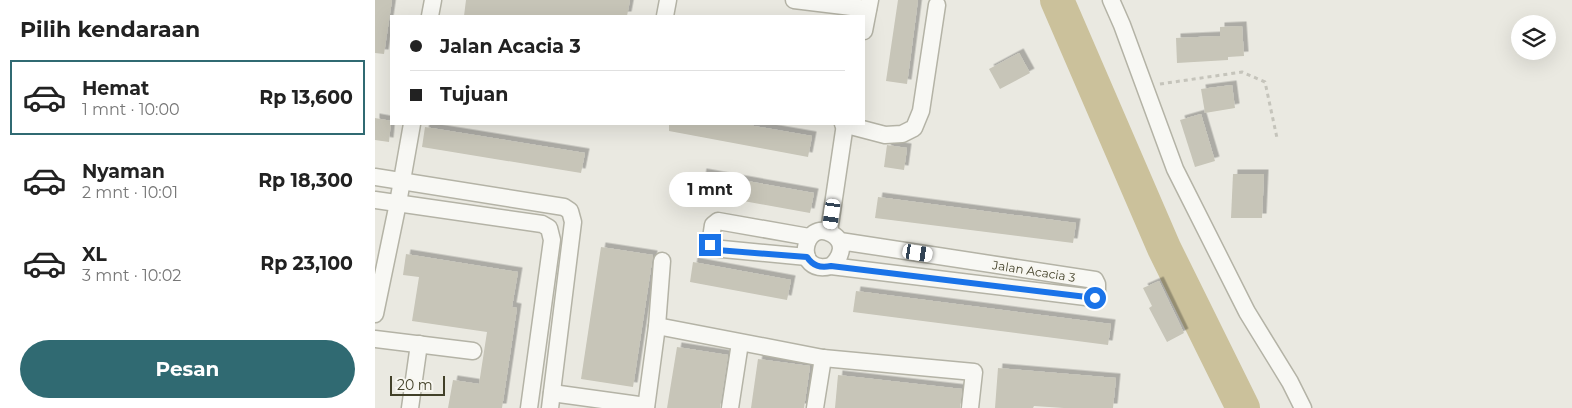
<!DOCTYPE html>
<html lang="id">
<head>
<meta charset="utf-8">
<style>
	:root { --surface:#fff; --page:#f2f2f2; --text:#222; --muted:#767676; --line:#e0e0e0; --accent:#306a72 }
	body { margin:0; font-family:Montserrat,sans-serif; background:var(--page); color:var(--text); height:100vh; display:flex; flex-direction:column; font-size:19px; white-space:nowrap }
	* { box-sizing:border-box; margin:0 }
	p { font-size:16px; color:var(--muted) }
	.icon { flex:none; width:28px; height:28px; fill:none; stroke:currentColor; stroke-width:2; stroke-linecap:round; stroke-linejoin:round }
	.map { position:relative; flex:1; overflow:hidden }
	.details { display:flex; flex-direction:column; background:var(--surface); width:375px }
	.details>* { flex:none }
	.hud { position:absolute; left:15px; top:15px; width:475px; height:110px; border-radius:0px; box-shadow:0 5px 20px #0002; display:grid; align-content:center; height:110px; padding:0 20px; background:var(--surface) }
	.buttons { position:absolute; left:1136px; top:15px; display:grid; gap:10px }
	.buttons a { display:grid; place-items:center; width:45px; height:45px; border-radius:50%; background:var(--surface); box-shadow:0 5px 20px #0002; font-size:25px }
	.scale { position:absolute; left:15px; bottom:12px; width:55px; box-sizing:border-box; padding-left:5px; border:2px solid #424028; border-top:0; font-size:14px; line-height:18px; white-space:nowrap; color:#424028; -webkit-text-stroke:4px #f7f6f0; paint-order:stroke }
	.end { position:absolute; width:22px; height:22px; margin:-11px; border:6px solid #1a73e8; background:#fff; box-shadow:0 0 0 2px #fff }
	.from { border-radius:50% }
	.bubble { position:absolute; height:35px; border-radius:18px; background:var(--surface); box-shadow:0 5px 20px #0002; font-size:16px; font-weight:700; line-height:35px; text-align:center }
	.car { position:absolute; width:15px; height:30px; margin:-15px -8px; border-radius:6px; box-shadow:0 0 4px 1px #0007; background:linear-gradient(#fff 24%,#345 0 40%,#fff 0 76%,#345 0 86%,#fff 0) }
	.hud b { display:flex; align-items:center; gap:18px; height:48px; font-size:19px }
	.hud b+b { border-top:1px solid var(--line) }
	.hud i { width:12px; height:12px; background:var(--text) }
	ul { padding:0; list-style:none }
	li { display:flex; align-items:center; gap:15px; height:75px; margin:0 10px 8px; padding:0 10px; border:2px solid transparent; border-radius:0px }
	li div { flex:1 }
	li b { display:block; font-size:19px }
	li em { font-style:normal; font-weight:700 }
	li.current { border-color:var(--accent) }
	li>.icon { width:45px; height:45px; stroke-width:1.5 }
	h2 { padding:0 20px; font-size:22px; line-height:60px }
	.cta { display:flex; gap:10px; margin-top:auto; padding:10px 20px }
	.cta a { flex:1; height:58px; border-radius:30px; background:var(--accent); color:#fff; font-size:20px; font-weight:700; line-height:58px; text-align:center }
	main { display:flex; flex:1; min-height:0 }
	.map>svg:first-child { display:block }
</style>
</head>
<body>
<main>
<section class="details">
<h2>Pilih kendaraan</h2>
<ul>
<li class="current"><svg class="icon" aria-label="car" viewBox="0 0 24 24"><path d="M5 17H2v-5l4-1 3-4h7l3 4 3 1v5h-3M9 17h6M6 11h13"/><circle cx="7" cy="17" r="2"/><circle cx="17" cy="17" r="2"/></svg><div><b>Hemat</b><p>1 mnt · 10:00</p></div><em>Rp 13,600</em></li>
<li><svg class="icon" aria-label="car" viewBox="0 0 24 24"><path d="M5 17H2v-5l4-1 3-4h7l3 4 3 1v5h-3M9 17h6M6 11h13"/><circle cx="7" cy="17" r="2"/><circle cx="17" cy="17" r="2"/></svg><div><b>Nyaman</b><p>2 mnt · 10:01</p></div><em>Rp 18,300</em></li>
<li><svg class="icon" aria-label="car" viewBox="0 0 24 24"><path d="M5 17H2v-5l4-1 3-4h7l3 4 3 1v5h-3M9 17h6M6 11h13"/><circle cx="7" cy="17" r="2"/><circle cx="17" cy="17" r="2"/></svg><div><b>XL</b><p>3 mnt · 10:02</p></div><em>Rp 23,100</em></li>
</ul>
<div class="cta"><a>Pesan</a></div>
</section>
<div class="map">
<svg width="1197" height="408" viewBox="0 0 1197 408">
	<defs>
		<filter id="shadow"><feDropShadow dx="4.5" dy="-4.5" stdDeviation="0" flood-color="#0004"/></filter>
	</defs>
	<rect width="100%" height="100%" fill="#eae9e1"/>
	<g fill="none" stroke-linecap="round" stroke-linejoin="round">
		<path stroke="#cbc19b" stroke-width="34" d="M682 0 789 248 868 408"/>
	</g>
	<g fill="#c7c5b8" filter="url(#shadow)">
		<path d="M0 0H17L9 54 0 53Z"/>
		<path d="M91 0H255L252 16H89Z"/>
		<path d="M523 0H543L532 84 511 81Z"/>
		<path d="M867 26 869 56 853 57V60L802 63 801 38 845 36V27Z"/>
		<path d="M644 53 655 73 625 89 614 69Z"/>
		<path d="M857 85 860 108 830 113 826 89Z"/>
		<path d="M826 114 840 161 820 167 805 120Z"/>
		<path d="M0 118 16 121 14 142 0 140Z"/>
		<path d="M294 124H368L437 136 433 157 294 131Z"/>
		<path d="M50 127 210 153 206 173 47 147Z"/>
		<path d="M512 145 532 148 529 170 509 167Z"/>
		<path d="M327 173 439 193 435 213 324 193Z"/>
		<path d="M858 174H889L887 218H856Z"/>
		<path d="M503 197 701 223 698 243 500 218Z"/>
		<path d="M226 247 278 255 258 387 206 379Z"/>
		<path d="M31 254 143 272 137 307 142 308 127 408H73L78 380 104 384 112 332 37 321 44 277 28 275Z"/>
		<path d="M318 262 416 280 412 300 315 282Z"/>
		<path d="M784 281 809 333 792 342 774 308 777 306 768 288Z"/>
		<path d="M481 291 736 324 733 345 478 312Z"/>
		<path d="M302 347 353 355 345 408H292Z"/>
		<path d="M383 359 435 366 429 408H376Z"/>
		<path d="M623 368 741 378 738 408H689L659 406 658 408H620Z"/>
		<path d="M463 375 587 389 585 408H460Z"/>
	</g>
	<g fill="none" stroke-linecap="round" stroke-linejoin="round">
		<g stroke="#b4b3a6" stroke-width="19">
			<g id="street">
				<path d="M419 0 493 9"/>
				<path d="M736 0 747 25 800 169 872 312 915 382 928 408"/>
				<path d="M55 16 58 0"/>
				<path d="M290 16 293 0"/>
				<path d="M489 31 495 0"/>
				<path d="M468 124 510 135 527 134 539 128 546 111 562 5"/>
				<path d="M0 177 189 207 195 211 198 222 175 408"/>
				<path d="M0 200 167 224 174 228 177 240 154 408"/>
				<path d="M454 232 470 124"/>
				<path d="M432 257 337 248 335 245 338 225 343 221 434 237"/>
				<path d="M456 266C467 257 471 242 457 234 428 217 417 276 456 266L719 298 722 296V284L720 280 465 241"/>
				<path d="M0 314 23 203 37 124"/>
				<path d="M282 326 448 358 599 372 595 408"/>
				<path d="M0 339 98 351"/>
				<path d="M177 393 271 406"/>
				<path d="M35 408 44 344"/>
				<path d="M271 408 282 326 287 261"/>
				<path d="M355 408 365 343"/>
				<path d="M440 408 448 358"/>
			</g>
		</g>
		<path stroke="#c5c4bb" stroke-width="3" stroke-dasharray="4 4" stroke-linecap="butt" d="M785 84 867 72 890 82 902 138"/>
		<use href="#street" stroke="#f8f8f4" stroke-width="16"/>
	</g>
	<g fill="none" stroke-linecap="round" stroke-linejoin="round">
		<path stroke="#1a73e8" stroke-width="6" d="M335 245 337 248 342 250 432 257C438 266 445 268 456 266L720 298"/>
	</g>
	<g text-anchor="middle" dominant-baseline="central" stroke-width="4.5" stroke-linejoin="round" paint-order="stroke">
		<g font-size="12" fill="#424028" stroke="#f7f6f0">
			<text transform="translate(659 271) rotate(9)">Jalan Acacia 3</text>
		</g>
	</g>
</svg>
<div class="buttons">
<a><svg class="icon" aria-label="layers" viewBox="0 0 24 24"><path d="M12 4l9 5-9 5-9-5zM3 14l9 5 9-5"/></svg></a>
</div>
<div class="scale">20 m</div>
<i class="end from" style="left:720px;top:298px"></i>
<i class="end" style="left:335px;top:245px"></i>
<div class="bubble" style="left:294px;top:172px;width:82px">1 mnt</div>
<i class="car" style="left:457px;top:214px;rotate:188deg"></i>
<i class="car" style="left:543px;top:253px;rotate:99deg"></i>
<div class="hud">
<b><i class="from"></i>Jalan Acacia 3</b>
<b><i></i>Tujuan</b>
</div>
</div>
</main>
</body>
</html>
